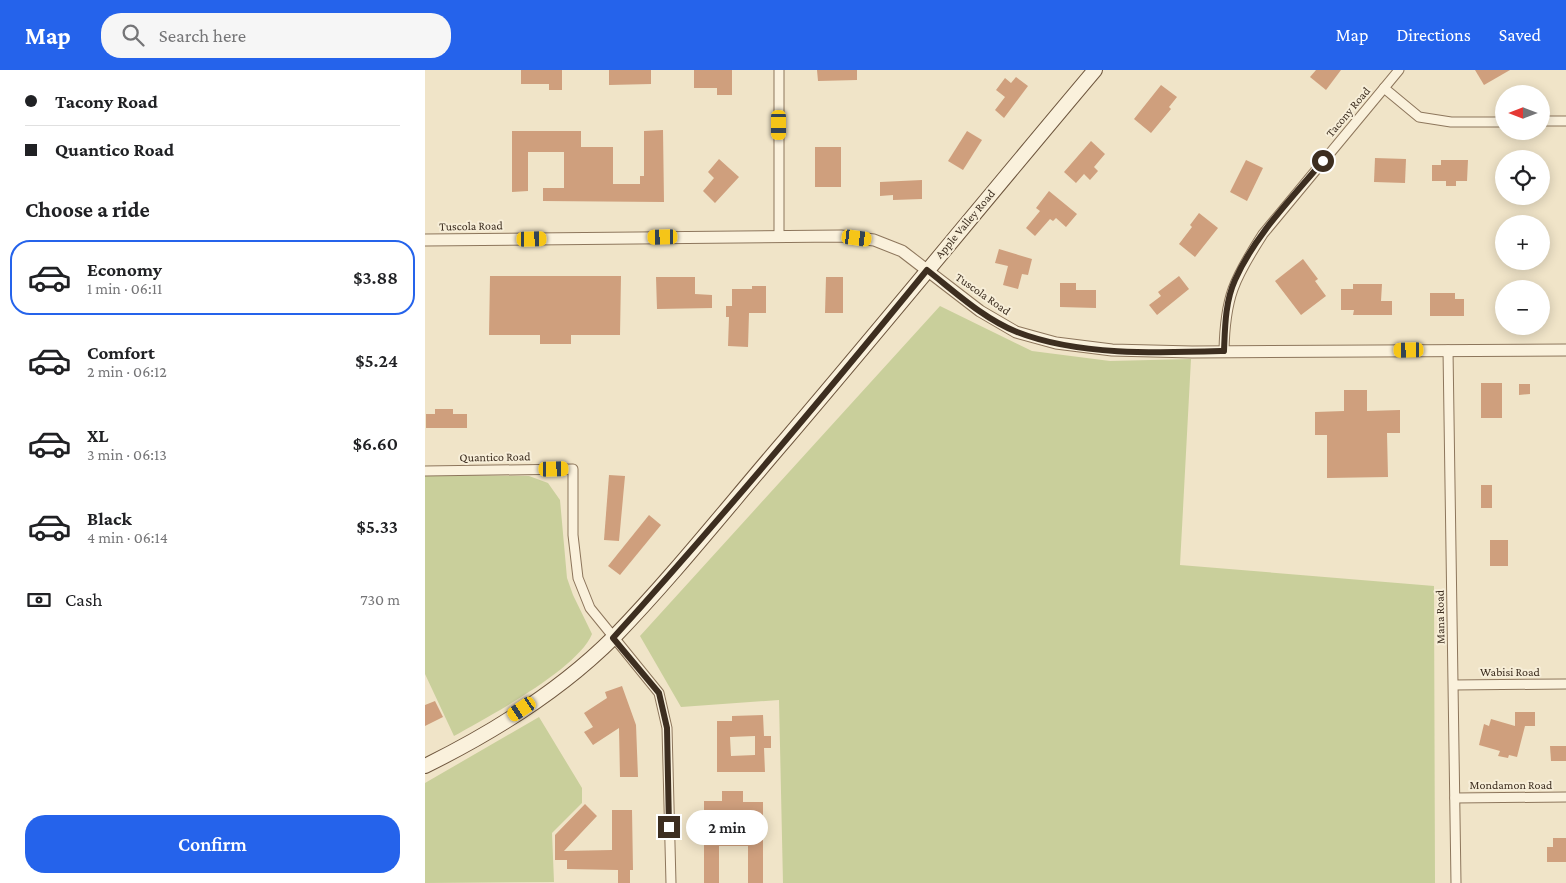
<!DOCTYPE html>
<html lang="en">
<head>
<meta charset="utf-8">
<style>
	:root { --surface:#fff; --page:#f6f6f6; --text:#202124; --muted:#757577; --line:#e0e0e0; --accent:#2563eb }
	body { margin:0; font-family:"Crimson Pro",serif; background:var(--page); color:var(--text); height:100vh; display:flex; flex-direction:column; font-size:19px; white-space:nowrap }
	* { box-sizing:border-box; margin:0 }
	p { font-size:16px; color:var(--muted) }
	.icon { flex:none; width:28px; height:28px; fill:none; stroke:currentColor; stroke-width:2; stroke-linecap:round; stroke-linejoin:round }
	.map { position:relative; flex:1; overflow:hidden }
	.details { display:flex; flex-direction:column; background:var(--surface); width:425px }
	.details>* { flex:none }
	.banner { display:grid; align-content:center; height:110px; padding:0 25px; background:var(--surface) }
	.needle { width:32px; rotate:270deg }
	.fabs { position:absolute; left:1070px; top:15px; display:grid; gap:10px }
	.fabs a { display:grid; place-items:center; width:55px; height:55px; border-radius:50%; background:var(--surface); box-shadow:0 2px 12px #0003; font-size:25px }
	.end { position:absolute; width:22px; height:22px; margin:-11px; border:6px solid #3d2e20; background:#fff; box-shadow:0 0 0 2px #fff }
	.from { border-radius:50% }
	.bubble { position:absolute; height:35px; border-radius:18px; background:var(--surface); box-shadow:0 2px 12px #0003; font-size:16px; font-weight:600; line-height:35px; text-align:center }
	.car { position:absolute; width:15px; height:30px; margin:-15px -8px; border-radius:6px; box-shadow:0 0 4px 1px #0007; background:linear-gradient(#f5c518 24%,#345 0 40%,#f5c518 0 76%,#345 0 86%,#f5c518 0) }
	.banner b { display:flex; align-items:center; gap:18px; height:48px; font-size:19px }
	.banner b+b { border-top:1px solid var(--line) }
	.banner i { width:12px; height:12px; background:var(--text) }
	ul { padding:0; list-style:none }
	li { display:flex; align-items:center; gap:15px; height:75px; margin:0 10px 8px; padding:0 15px; border:2px solid transparent; border-radius:20px }
	li div { flex:1 }
	li b { display:block; font-size:19px }
	li em { font-style:normal; font-weight:600 }
	li.current { border-color:var(--accent) }
	li>.icon { width:45px; height:45px; stroke-width:1.5 }
	h2 { padding:0 25px; font-size:22px; line-height:60px }
	.pay { display:flex; align-items:center; gap:12px; height:55px; padding:0 25px; font-size:19px }
	.pay p { margin-inline-start:auto }
	.action { display:flex; gap:10px; margin-top:auto; padding:10px 25px }
	.action a { flex:1; height:58px; border-radius:20px; background:var(--accent); color:#fff; font-size:20px; font-weight:600; line-height:58px; text-align:center }
	header { display:flex; align-items:center; gap:30px; box-sizing:border-box; height:70px; padding:0 25px; background:var(--accent); color:#fff }
	header strong { font-size:24px }
	nav { display:flex; gap:28px; margin-inline-start:auto; font-size:18px }
	.search { width:350px; height:45px; background:var(--page); display:flex; align-items:center; gap:12px; box-sizing:border-box; padding:0 18px; border-radius:20px; color:var(--muted); font-size:19px }
	main { display:flex; flex:1; min-height:0 }
	.map>svg:first-child { display:block }
</style>
</head>
<body>
<header>
<strong>Map</strong>
<div class="search"><svg class="icon" aria-label="search" viewBox="0 0 24 24"><circle cx="10" cy="10" r="6"/><path d="M15 15l6 6"/></svg>Search here</div>
<nav><a>Map</a><a>Directions</a><a>Saved</a></nav>
</header>
<main>
<section class="details">
<div class="banner">
<b><i class="from"></i>Tacony Road</b>
<b><i></i>Quantico Road</b>
</div>
<h2>Choose a ride</h2>
<ul>
<li class="current"><svg class="icon" aria-label="car" viewBox="0 0 24 24"><path d="M5 17H2v-5l4-1 3-4h7l3 4 3 1v5h-3M9 17h6M6 11h13"/><circle cx="7" cy="17" r="2"/><circle cx="17" cy="17" r="2"/></svg><div><b>Economy</b><p>1 min · 06:11</p></div><em>$3.88</em></li>
<li><svg class="icon" aria-label="car" viewBox="0 0 24 24"><path d="M5 17H2v-5l4-1 3-4h7l3 4 3 1v5h-3M9 17h6M6 11h13"/><circle cx="7" cy="17" r="2"/><circle cx="17" cy="17" r="2"/></svg><div><b>Comfort</b><p>2 min · 06:12</p></div><em>$5.24</em></li>
<li><svg class="icon" aria-label="car" viewBox="0 0 24 24"><path d="M5 17H2v-5l4-1 3-4h7l3 4 3 1v5h-3M9 17h6M6 11h13"/><circle cx="7" cy="17" r="2"/><circle cx="17" cy="17" r="2"/></svg><div><b>XL</b><p>3 min · 06:13</p></div><em>$6.60</em></li>
<li><svg class="icon" aria-label="car" viewBox="0 0 24 24"><path d="M5 17H2v-5l4-1 3-4h7l3 4 3 1v5h-3M9 17h6M6 11h13"/><circle cx="7" cy="17" r="2"/><circle cx="17" cy="17" r="2"/></svg><div><b>Black</b><p>4 min · 06:14</p></div><em>$5.33</em></li>
</ul>
<div class="pay"><svg class="icon" aria-label="cash" viewBox="0 0 24 24"><path d="M3 7h18v10H3z"/><circle cx="12" cy="12" r="2"/></svg>Cash<p>730 m</p></div>
<div class="action"><a>Confirm</a></div>
</section>
<div class="map">
<svg width="1141" height="813" viewBox="0 0 1141 813">
	<rect width="100%" height="100%" fill="#f0e4c8"/>
	<g fill="#c9cf9b">
		<path d="M515 236 607 281 685 291 766 289 755 495 1009 516 1010 813H358L354 630 256 637 215 566Z"/>
		<path d="M0 405 104 406 123 413 135 430 142 508 148 525 167 564C153 599 63 647 29 666L0 604Z"/>
		<path d="M114 647 157 718V733L127 763 129 812 0 813V713Z"/>
	</g>
	<g fill="#cf9f7d" fill-rule="evenodd">
		<path d="M96 0H137V20H124V14H96Z"/>
		<path d="M184 0H226V14L184 15Z"/>
		<path d="M269 0H307V25H292V18H269Z"/>
		<path d="M392 0H432V10L393 11Z"/>
		<path d="M891 0H916L901 20 885 7Z"/>
		<path d="M1050 0H1085L1059 15Z"/>
		<path d="M591 7 603 16 579 48 570 40 580 27 571 20 580 8 586 13Z"/>
		<path d="M736 15 752 27 744 37 746 39 726 63 709 49Z"/>
		<path d="M238 60 239 132 118 131V118H139V82H103V121L87 122V61H156V77H188V114H215V106H219V61Z"/>
		<path d="M542 61 557 70 538 100 523 91Z"/>
		<path d="M666 71 680 84 669 97 673 101 665 110 659 104 651 113 639 102Z"/>
		<rect x="390" y="77" width="26" height="40"/>
		<path d="M950 88 981 89 980 113 949 112Z"/>
		<path d="M294 89 314 107 290 133 278 121 289 108 283 102Z"/>
		<path d="M821 90 838 98 822 131 805 122Z"/>
		<path d="M1016 90H1043L1042 111H1031V116H1021V111H1007V95H1016Z"/>
		<path d="M497 110V129L468 130V125L455 126V112Z"/>
		<path d="M624 121 652 144 641 157 631 148 628 151 625 149 610 166 601 158 615 141 611 138Z"/>
		<path d="M774 143 793 158 770 187 754 174 767 157 765 155Z"/>
		<path d="M574 179 607 189 603 205 597 204 593 219 578 215 583 196 570 193Z"/>
		<path d="M878 189 893 209 890 211 901 226 876 245 850 211Z"/>
		<path d="M65 206H196L195 265H146V274H115V265H64Z"/>
		<path d="M754 206 764 219 732 245 724 235 736 226 733 222Z"/>
		<path d="M231 207H270V224L287 225V238L232 239Z"/>
		<path d="M401 207H418V243H400Z"/>
		<path d="M635 213H651V220H671V238L635 237Z"/>
		<path d="M928 214H957L956 231H967V245H928L929 240H916V219H928Z"/>
		<path d="M327 216H341V243H324L323 277 303 276 304 247H301V236H307V219H327Z"/>
		<path d="M1005 223H1030V229H1039V246H1005Z"/>
		<rect x="1056" y="313" width="21" height="35"/>
		<path d="M1094 314H1105V324L1094 325Z"/>
		<path d="M919 320H942V341L975 340V363H962L963 407 902 408V365H890V342L919 341Z"/>
		<path d="M10 339H28V344H42V358H1V344H10Z"/>
		<path d="M184 405 200 406 194 471 179 470Z"/>
		<rect x="1056" y="415" width="11" height="23"/>
		<path d="M224 445 236 455 195 505 183 496Z"/>
		<rect x="1065" y="470" width="18" height="26"/>
		<path d="M197 616 211 655 213 707H195L194 658 168 675 159 662 168 657 159 643 182 628 180 622Z"/>
		<path d="M10 631 18 647 0 656V635Z"/>
		<path d="M1090 642H1110V656H1100L1092 687 1084 685 1083 688 1073 686 1075 681 1054 675 1059 654 1064 656 1066 649 1090 656Z"/>
		<path d="M338 645 339 666H346V678H339L340 702H292V651H307V646ZM330 666V685L306 686 305 667Z"/>
		<path d="M1125 676H1141V691H1126Z"/>
		<path d="M297 721H318V732H338V813H323V776H294V813H279V731H297Z"/>
		<path d="M160 734 172 746 139 781 187 780V740H207L208 800H205V813H193V800L142 799V790H130V765Z"/>
		<path d="M1128 768H1141V792H1122V777H1128Z"/>
	</g>
	<g fill="none" stroke-linecap="round" stroke-linejoin="round">
		<g stroke="#8d765c" stroke-width="11">
			<g id="minor">
				<path d="M354 0V166"/>
				<path d="M959 18 994 47 1026 52H1079"/>
				<path d="M1116 51H1141"/>
				<path d="M1023 280 1031 813"/>
				<path d="M799 281C800 227 809 209 838 164L974 0"/>
				<path d="M0 401 148 399V465L153 508 165 538 234 623 242 658 246 813"/>
				<path d="M1029 615 1141 614"/>
				<path d="M1030 728 1141 727"/>
			</g>
		</g>
		<g stroke="#8d765c" stroke-width="13">
			<path id="tertiary" d="M0 170 416 166 449 170 477 181 555 241 591 262 631 273 687 280 767 282 1141 280"/>
		</g>
		<g stroke="#6f573f" stroke-width="16">
			<path id="secondary" d="M0 696C67 663 136 620 189 567 250 504 305 434 362 368 466 246 567 122 670 0"/>
		</g>
		<use href="#minor" stroke="#faf1dc" stroke-width="9"/>
		<use href="#tertiary" stroke="#faf1dc" stroke-width="11"/>
		<use href="#secondary" stroke="#faf1dc" stroke-width="14"/>
	</g>
	<g fill="none" stroke-linecap="round" stroke-linejoin="round">
		<path stroke="#3d2e20" stroke-width="6" d="M244 757 242 658 234 623 188 568C296 449 400 325 502 200 530 222 559 249 592 262 653 286 735 283 799 281 800 258 800 232 810 210 830 165 867 128 898 91"/>
	</g>
	<g text-anchor="middle" dominant-baseline="central" stroke-width="4" stroke-linejoin="round" paint-order="stroke">
		<g font-size="12" fill="#3d2e20" stroke="#f7eed8">
			<text transform="translate(923 42) rotate(-50)">Tacony Road</text>
			<text transform="translate(540 154) rotate(-50)">Apple Valley Road</text>
			<text transform="translate(46 156) rotate(-1)">Tuscola Road</text>
			<text transform="translate(558 224) rotate(35)">Tuscola Road</text>
			<text transform="translate(70 387) rotate(-1)">Quantico Road</text>
			<text transform="translate(1015 547) rotate(-91)">Mana Road</text>
			<text x="1085" y="602">Wabisi Road</text>
			<text x="1086" y="715">Mondamon Road</text>
		</g>
	</g>
</svg>
<div class="fabs">
<a><svg class="needle" viewBox="-14 -14 28 28"><path d="M0-13l5 13h-10z" fill="#e53935"/><path d="M0 13l5-13h-10z" fill="#757577"/></svg></a>
<a><svg class="icon" aria-label="locate" viewBox="0 0 24 24"><circle cx="12" cy="12" r="6"/><path d="M12 2v4M12 18v4M2 12h4M18 12h4"/></svg></a>
<a>+</a>
<a>−</a>
</div>
<i class="end from" style="left:898px;top:91px"></i>
<i class="end" style="left:244px;top:757px"></i>
<div class="bubble" style="left:261px;top:740px;width:82px">2 min</div>
<i class="car" style="left:354px;top:55px;rotate:180deg"></i>
<i class="car" style="left:238px;top:167px;rotate:269deg"></i>
<i class="car" style="left:432px;top:168px;rotate:97deg"></i>
<i class="car" style="left:107px;top:169px;rotate:89deg"></i>
<i class="car" style="left:984px;top:280px;rotate:269deg"></i>
<i class="car" style="left:129px;top:399px;rotate:89deg"></i>
<i class="car" style="left:97px;top:639px;rotate:236deg"></i>
</div>
</main>
</body>
</html>
